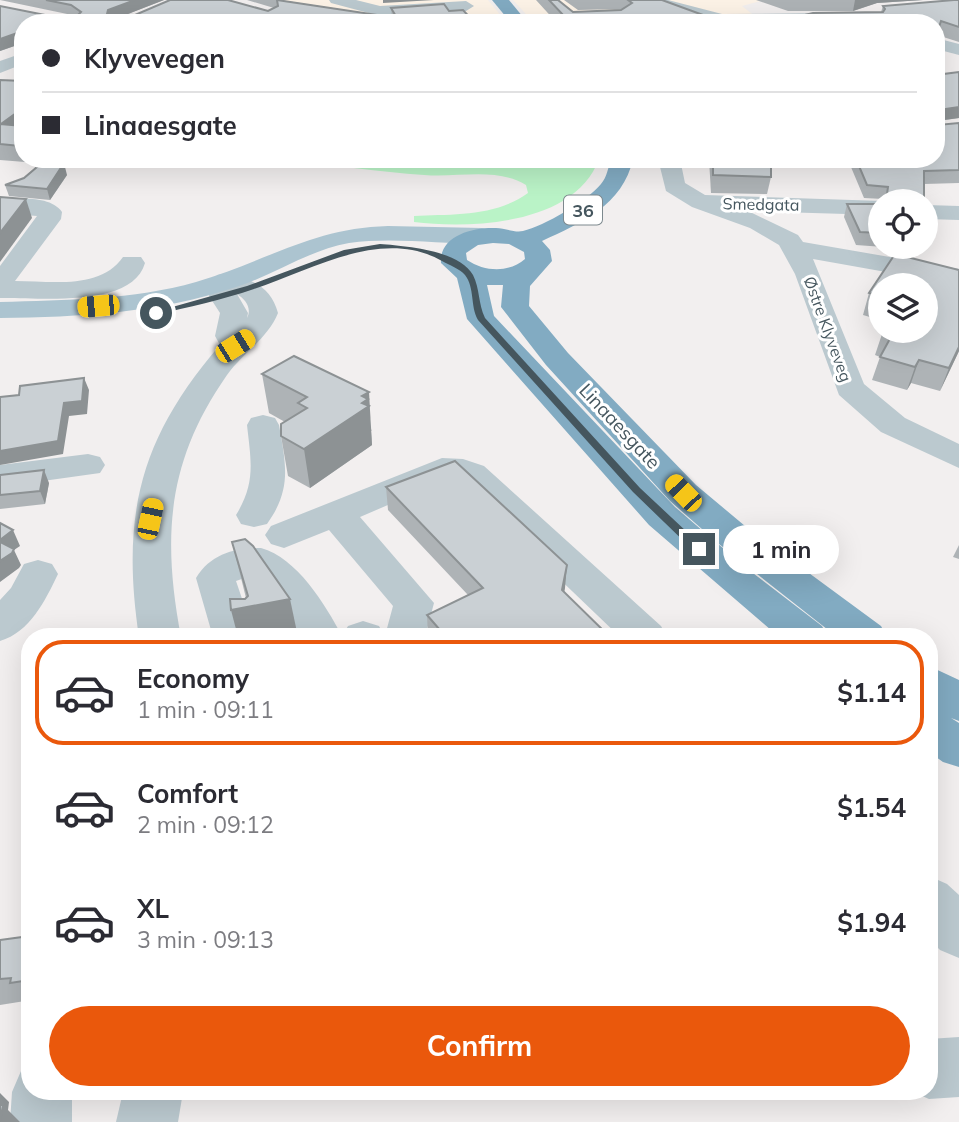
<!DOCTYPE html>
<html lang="en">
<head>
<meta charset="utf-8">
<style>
	:root { --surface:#fff; --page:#f2f2f3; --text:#2b2b33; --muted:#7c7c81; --line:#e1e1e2; --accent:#ea580c }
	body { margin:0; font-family:Mulish,sans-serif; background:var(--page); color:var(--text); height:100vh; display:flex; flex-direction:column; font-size:26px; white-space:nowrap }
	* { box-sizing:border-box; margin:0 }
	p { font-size:23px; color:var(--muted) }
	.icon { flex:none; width:38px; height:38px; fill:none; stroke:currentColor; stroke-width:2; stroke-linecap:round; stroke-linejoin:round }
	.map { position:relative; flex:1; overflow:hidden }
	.details { position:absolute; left:21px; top:628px; width:917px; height:472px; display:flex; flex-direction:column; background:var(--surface); border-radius:28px; box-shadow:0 7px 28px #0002 }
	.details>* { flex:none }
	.hud { position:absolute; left:14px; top:14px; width:931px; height:154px; border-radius:28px; box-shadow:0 7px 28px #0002; display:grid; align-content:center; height:154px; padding:0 28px; background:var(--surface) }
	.controls { position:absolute; left:868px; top:189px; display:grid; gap:14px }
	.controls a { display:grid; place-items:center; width:70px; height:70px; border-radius:50%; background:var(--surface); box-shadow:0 7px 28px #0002; font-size:35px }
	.end { position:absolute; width:32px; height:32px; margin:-16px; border:9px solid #45565e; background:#fff; box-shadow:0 0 0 4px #fff }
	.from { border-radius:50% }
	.bubble { position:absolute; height:49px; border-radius:24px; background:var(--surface); box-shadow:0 7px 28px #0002; font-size:23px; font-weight:700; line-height:49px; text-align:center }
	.car { position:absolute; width:21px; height:42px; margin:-21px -10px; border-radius:9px; box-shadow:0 0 5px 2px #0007; background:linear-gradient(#f5c518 24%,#345 0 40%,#f5c518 0 76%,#345 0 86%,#f5c518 0) }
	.hud b { display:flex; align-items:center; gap:24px; height:66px; font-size:26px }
	.hud b+b { border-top:2px solid var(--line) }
	.hud i { width:18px; height:18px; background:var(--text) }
	ul { padding:12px 0 0; list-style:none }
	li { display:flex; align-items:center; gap:21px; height:105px; margin:0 14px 10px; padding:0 14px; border:4px solid transparent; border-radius:28px }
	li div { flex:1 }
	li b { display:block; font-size:26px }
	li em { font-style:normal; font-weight:700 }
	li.current { border-color:var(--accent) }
	li>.icon { width:63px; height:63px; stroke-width:1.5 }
	.primary-button { display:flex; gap:14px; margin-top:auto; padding:14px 28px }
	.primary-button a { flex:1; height:80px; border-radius:42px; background:var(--accent); color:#fff; font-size:28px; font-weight:700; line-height:80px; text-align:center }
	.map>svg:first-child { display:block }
</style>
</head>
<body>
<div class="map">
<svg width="959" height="1122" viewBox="0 0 959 1122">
	<rect width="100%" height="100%" fill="#f2efef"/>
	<g fill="#fdf3e7">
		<path d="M282 0H488L507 23H376Z"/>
		<path d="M513 0H764L742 6 756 17 734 23H534Z"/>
	</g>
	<path fill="#baf3c7" d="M288 159H599C575 225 471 229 414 222V216C453 214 495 217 528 193L526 185C496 167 458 178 424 175 379 172 333 165 288 159Z"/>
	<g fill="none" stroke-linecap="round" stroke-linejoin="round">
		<g fill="#bbc9cf" fill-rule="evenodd">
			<path d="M329 0H356L380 6 466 1 474 6 466 11 380 16 331 3Z"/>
			<path d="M646 0H668L722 14 836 13 871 18 879 23C831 23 678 34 646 0Z"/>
			<path d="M936 38 959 44V55L936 49Z"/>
			<path d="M23 53V64L0 73V61Z"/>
			<path d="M658 159H680L685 183 705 195 882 201 880 215 748 211 798 235 803 242 959 269V285L813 259 864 384 905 418 959 444V468L881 432 839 395 795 274 779 245 750 228 692 207 666 191Z"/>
			<path d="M0 199C18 199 50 195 62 212L61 219 15 281C52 281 100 290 123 257H141L145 263C132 309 38 297 0 298V266L37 216 0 213Z"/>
			<path d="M926 205 959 206V220L926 219Z"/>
			<path d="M227 273C252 279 271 287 278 313 268 338 243 353 227 375 167 461 162 536 181 637H139C121 516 139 439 220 345L215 336 220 313 209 296 217 275ZM237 294C246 300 252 308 247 318L248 313Z"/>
			<path d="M263 415 275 418 279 425C286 465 292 489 267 524L254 527 241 524 236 515C256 483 251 461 247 425L251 418Z"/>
			<path d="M88 454 100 457 105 465 100 473 0 487V465Z"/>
			<path d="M442 458 463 459 484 466 661 626 667 637H620L457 481 446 480 360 517 434 603 425 637H389L386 632 393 606 329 530 284 548 271 544 265 535 271 526Z"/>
			<path d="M261 548C297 558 325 604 342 636L348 626 363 621 379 626 385 637H300L264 584 253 575 236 581 255 637H213L196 578C211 554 234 548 261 548Z"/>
			<path d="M38 560 52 564 58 574C45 601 30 632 0 641V600L11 588 24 564Z"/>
			<path d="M929 876 947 884 959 895V958L940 950 929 939Z"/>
			<path d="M959 1037V1097L929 1099 913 1092H929V1039Z"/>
			<path d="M30 1067V1092H72V1122H10L12 1092 21 1071Z"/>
			<path d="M123 1092H183L178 1122H116Z"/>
		</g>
		<path fill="#acc4d0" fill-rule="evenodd" d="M388 226 482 228 491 231 495 236 491 241 482 244C438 244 393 237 349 243 309 250 274 275 236 287 159 313 80 317 0 318V302C65 300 133 300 196 282 265 262 312 228 388 226Z"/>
		<g fill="#82abc2" fill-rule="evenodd">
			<path d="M492 0H509L528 23H511Z"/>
			<path d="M611 159H633C623 205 581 223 542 241L550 250 552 261 530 286 529 306 568 353 696 485 745 526 881 626 887 637H837L719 544 670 501 546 365 501 307 503 285H487L494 316 675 507 745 567 822 626 828 637H779L649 525 467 319 457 278 441 263C439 236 472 227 496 228 504 228 515 233 523 231 544 226 587 201 601 184 607 177 608 168 611 159ZM493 243 509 244 524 252 525 259C509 273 485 272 467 260L466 253 478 245Z"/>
			<path d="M929 666 959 680V721L951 718 959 723V767L943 762 929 752V709L937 711 929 706Z"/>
		</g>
	</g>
	<g fill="#aeb3b6">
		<path d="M0 0H164L125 15 268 11 274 8 247 0H280L392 17 391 8 449 11 475 23H23V43L0 51V6L45 15H72Z"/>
		<path d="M536 0H549L573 12 622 9 578 10 564 0H662L725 23H557Z"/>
		<path d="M756 0H923L877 3 853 11H788Z"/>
		<path d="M959 0V42L937 35 881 12 883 6Z"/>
		<path d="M936 75 959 118 938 121V125L959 123V183L924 184V201H884V199L864 198 848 160 829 161 828 159H936Z"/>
		<path d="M0 80 23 81V159H30L25 162 0 160Z"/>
		<path d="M709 159H771V177L767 194 711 193Z"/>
		<path d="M67 175 50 200 9 196 5 185Z"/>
		<path d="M847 204H880V247H899L898 248 856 245 844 217Z"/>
		<path d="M895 254 959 270V351L940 391 911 383 907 390 872 380 880 357 875 355 883 331H926V285H880V320L863 315 869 293Z"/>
		<path d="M262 374 372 430 371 431 372 445 310 488 288 476 281 436 285 422 269 413Z"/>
		<path d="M0 475 49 483 45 504 0 509Z"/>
		<path d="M386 487 567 565 564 592 610 637H428L427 615 468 595 388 510Z"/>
		<path d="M232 542 298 637 245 599 246 598Z"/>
		<path d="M959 545V559L953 557Z"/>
		<path d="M30 936V1006H28L25 1001 0 1005V940Z"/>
	</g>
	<g fill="#8d9294">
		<path d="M135 0H164L110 21 107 14 108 10Z"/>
		<path d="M383 0H434L383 3Z"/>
		<path d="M855 0H923L877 3 853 11Z"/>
		<path d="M576 15V23H564V16Z"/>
		<path d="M635 16 634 23H581V20Z"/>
		<path d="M23 31V43L0 51V39Z"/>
		<path d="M959 107V118L936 121 938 110Z"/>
		<path d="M23 108V127L1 124Z"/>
		<path d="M64 163 67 175 50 200 47 189Z"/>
		<path d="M26 199 32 218 0 262V233Z"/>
		<path d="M959 347V351L940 391 949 368Z"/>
		<path d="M919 360 911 383 907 390 915 367Z"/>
		<path d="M84 378 89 390 87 414 69 416 63 454 0 465V451L64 403Z"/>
		<path d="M369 392 372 445 310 488 304 449 362 396Z"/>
		<path d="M44 470 49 483 45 504 40 491Z"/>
		<path d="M13 530 20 546 14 550 21 565 19 568 0 582V540Z"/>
		<path d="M567 565 565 588 560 613 562 590Z"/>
		<path d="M290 599 298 637H238L231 610Z"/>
		<path d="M0 1093 9 1102 8 1110 20 1122H0Z"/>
	</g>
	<g fill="#cad0d4" stroke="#8d9294" stroke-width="2">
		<path d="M46 0H135L108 10 107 14 135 15 170 0H228L268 11 278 6 277 0 397 18 391 8 444 4 449 11 463 10 475 23H23V31L0 39V6L45 15H78L81 12 71 5Z"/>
		<path d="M549 0H558L573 12 621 10 632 3 628 0H662L725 23H653L635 16 581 20 576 15 564 16Z"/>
		<path d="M954 0H959V27L941 21 938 30H936V23H771L813 13 883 12 885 9 883 6Z"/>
		<path d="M959 72V107L938 110V125L959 123V170L924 171V201H886L888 187 867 185 856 159H936V75Z"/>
		<path d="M0 80 23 81V108L1 124 23 126V144L20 146 0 144Z"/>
		<path d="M713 159H771V177L713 175Z"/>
		<path d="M44 161 64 163 47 189 5 185 24 178Z"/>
		<path d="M0 197 26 199 0 233Z"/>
		<path d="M847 204H880V233L860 232Z"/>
		<path d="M895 254 959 270V347L949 368 919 360 915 367 880 357 892 335 882 333 883 331H926V285H880V296L869 293Z"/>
		<path d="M294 356 369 392 362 396 368 399 362 403 369 406 304 449 281 436V424L307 408 298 403 307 397 262 374Z"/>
		<path d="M84 378 82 401 64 403 58 441 0 451V397L19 395 20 386Z"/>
		<path d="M455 461 567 565 562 590 610 637H446L427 615 483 588 386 487Z"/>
		<path d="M44 470 40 491 0 495V475Z"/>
		<path d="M0 523 13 530 0 540Z"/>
		<path d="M245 539 253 546 290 599 231 610 230 599H245L248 596 232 542Z"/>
		<path d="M0 542 14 549 12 553 0 561Z"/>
		<path d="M30 936V980L10 983 11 978 0 979V940Z"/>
		<path d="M0 1105H3L0 1121Z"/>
	</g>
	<path fill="#45565e" d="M380 244C405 246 459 250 473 275 480 289 478 303 485 318L640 488 703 547V552H695L633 492 478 320C470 306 475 288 465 275 460 269 449 265 442 261 382 227 312 270 254 289 222 300 188 307 156 315L151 313 247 286 344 250Z"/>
	<g text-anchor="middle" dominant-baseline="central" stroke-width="6" stroke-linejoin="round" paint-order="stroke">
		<g font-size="16" fill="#45565e" stroke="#fff">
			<text transform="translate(761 204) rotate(1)">Smedgata</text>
			<text transform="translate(828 329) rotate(70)">Østre Klyveveg</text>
		</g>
		<rect fill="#fff" stroke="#7d898e" stroke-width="2" x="564" y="195.5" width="38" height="29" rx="5"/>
		<g font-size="18" font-weight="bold" fill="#45565e">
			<text x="583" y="210">36</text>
		</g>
		<g font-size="19" fill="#45565e" stroke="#fff">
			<text transform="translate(620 426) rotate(47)">Linaaesgate</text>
		</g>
	</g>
</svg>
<div class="controls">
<a><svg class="icon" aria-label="locate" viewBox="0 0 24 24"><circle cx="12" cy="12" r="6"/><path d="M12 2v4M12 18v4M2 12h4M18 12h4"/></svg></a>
<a><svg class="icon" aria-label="layers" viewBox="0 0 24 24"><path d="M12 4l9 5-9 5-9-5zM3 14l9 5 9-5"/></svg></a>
</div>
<i class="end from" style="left:156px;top:313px"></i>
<i class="end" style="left:699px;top:549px"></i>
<div class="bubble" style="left:723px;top:525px;width:116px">1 min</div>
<i class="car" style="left:98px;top:306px;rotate:265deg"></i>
<i class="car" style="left:235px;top:346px;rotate:58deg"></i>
<i class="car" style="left:683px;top:493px;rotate:316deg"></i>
<i class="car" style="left:150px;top:519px;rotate:12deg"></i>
<div class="hud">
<b><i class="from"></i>Klyvevegen</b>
<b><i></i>Linaaesgate</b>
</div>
<section class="details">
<ul>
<li class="current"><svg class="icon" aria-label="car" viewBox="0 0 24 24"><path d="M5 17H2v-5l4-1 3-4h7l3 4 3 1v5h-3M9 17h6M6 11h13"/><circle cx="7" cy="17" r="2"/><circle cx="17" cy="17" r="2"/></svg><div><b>Economy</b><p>1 min · 09:11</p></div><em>$1.14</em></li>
<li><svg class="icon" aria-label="car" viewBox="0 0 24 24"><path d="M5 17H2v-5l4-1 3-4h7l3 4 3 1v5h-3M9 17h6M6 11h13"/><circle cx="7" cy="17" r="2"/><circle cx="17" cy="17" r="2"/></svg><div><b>Comfort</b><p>2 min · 09:12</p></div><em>$1.54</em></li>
<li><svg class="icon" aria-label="car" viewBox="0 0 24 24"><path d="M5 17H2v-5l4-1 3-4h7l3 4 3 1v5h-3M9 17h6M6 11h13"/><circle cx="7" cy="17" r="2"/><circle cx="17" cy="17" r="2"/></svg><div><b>XL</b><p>3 min · 09:13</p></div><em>$1.94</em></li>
</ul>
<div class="primary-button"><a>Confirm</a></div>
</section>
</div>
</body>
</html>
